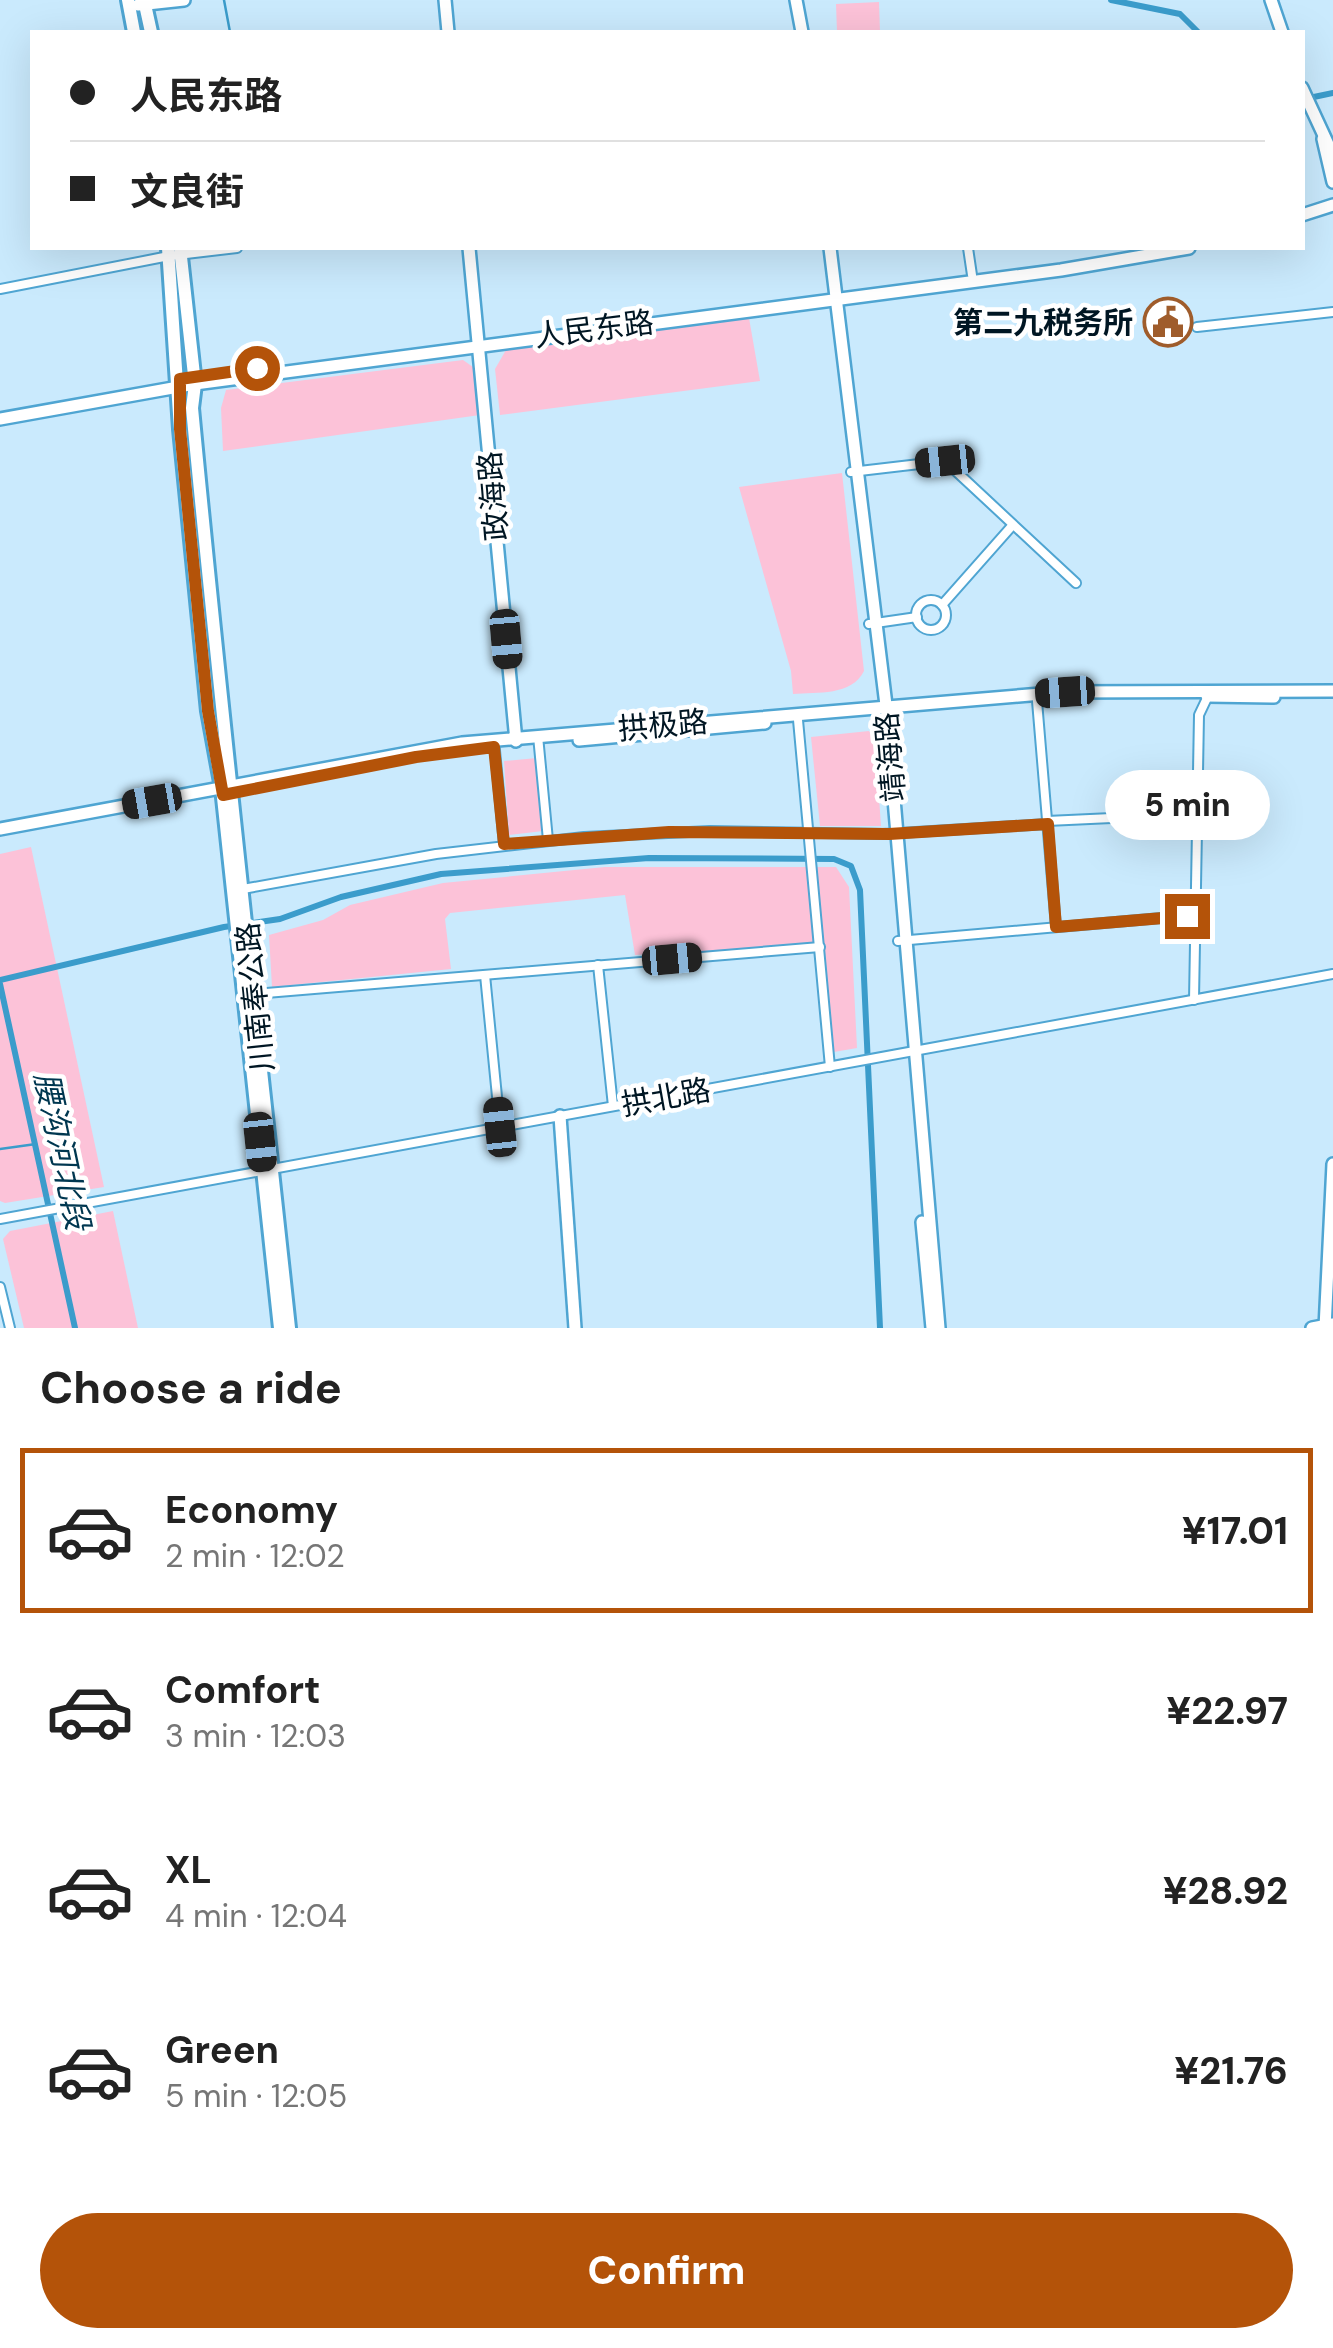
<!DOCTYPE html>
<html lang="en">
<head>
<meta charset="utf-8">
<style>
	:root { --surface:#fff; --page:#f2f2f2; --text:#222; --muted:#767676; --line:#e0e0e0; --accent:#b45309 }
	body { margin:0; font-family:"DM Sans","Noto Sans SC",sans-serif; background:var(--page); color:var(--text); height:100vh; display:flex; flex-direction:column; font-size:38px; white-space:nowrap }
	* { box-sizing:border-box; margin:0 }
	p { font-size:32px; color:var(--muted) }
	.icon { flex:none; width:55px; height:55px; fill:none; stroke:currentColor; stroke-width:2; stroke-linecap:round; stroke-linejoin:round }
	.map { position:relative; height:1328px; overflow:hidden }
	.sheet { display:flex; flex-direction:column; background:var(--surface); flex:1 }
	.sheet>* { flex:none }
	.hud { position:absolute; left:30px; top:30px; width:1275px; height:220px; border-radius:0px; box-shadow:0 10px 40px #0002; display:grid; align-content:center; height:220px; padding:0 40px; background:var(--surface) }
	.end { position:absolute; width:45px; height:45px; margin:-22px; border:12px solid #b45309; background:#fff; box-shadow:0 0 0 5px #fff }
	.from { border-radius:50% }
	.bubble { position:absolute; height:70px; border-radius:35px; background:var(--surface); box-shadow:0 10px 40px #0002; font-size:32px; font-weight:800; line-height:70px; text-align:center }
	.car { position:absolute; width:30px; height:60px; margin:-30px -15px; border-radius:12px; box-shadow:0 0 8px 2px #0007; background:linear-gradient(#222 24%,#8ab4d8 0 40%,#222 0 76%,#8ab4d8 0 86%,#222 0) }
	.hud b { display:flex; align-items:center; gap:35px; height:95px; font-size:38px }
	.hud b+b { border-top:2px solid var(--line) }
	.hud i { width:25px; height:25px; background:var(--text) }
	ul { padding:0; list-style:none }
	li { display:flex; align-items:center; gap:30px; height:165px; margin:0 20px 15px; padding:0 20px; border:5px solid transparent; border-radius:0px }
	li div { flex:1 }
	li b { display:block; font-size:38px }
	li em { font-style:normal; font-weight:800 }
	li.current { border-color:var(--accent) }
	li>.icon { width:90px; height:90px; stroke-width:1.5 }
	h2 { padding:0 40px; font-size:45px; line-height:120px }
	.primary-button { display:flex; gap:20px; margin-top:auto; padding:20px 40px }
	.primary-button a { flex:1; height:115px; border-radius:60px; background:var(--accent); color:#fff; font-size:40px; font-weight:800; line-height:115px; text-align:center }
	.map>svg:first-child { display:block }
</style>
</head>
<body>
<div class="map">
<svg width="1333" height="1328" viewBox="0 0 1333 1328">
	<rect width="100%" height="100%" fill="#caeafd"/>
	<g fill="#fcc2d8">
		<path d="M879 2 880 32H837L836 4Z"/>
		<path d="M749 318 760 381 500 415 495 369 506 350Z"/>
		<path d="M463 360 473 367 480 415 223 451 221 408 226 390Z"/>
		<path d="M842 473 864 671C852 696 817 692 793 694L791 671 739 487Z"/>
		<path d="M869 731 875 740 881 826H820L811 737Z"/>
		<path d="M537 758 543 831 509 835 504 761Z"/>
		<path d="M31 847 104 1187 5 1203 0 1201V854Z"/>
		<path d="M605 867H836L849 887 857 1048 834 1052 824 944 635 955 625 895 450 913 445 919 451 969 272 987 269 935 323 920 350 905 443 883Z"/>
		<path d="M113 1211 138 1328H24L3 1239 10 1231Z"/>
	</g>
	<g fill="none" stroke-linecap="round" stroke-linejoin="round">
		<g stroke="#3b9ccb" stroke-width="2.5">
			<path d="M224 0 230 32"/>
			<path d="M0 1149 36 1144"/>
		</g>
		<g stroke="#3b9ccb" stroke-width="6">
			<path d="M1111 0 1180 14 1198 32"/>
			<path d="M1309 98 1333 93"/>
			<path d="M0 980 224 927 280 919 341 897 441 874 649 858 834 859 851 866 860 890 880 1328"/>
			<path d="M0 984 75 1328"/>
		</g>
		<g stroke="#4fa5d2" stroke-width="12">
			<g id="street">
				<path d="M968 248 972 275"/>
				<path d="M0 289 169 256 237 248"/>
				<path d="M1197 327 1333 312"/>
				<path d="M851 472 945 461 1076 583"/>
				<circle cx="931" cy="615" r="15"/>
				<path d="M942 605 1011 527"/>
				<path d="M869 624 917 617"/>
				<path d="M1037 701 1056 927"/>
				<path d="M798 720 830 1067"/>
				<path d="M538 736 548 840"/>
				<path d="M494 740 504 845"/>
				<path d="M1047 821 1198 814"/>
				<path d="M243 889 436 854 584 837 710 831 883 834 1047 824"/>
				<path d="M898 941 1195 915"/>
				<path d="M598 965 613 1106"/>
				<path d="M485 975 500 1127"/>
				<path d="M254 994 820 947"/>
				<path d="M1194 1000 1199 715 1208 696"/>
				<path d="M0 1219 1333 974"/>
				<path d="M0 1287 10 1328"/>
			</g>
		</g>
		<g stroke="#4fa5d2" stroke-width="16">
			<g id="secondary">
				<path d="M445 0 448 32"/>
				<path d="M796 0 802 32"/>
				<path d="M1271 0 1282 32"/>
				<path d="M138 5 184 0"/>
				<path d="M1302 88 1333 155"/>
				<path d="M1323 139 1333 182"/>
				<path d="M1302 215 1333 205"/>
				<path d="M469 248 516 741"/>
				<path d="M830 248 886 705 939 1328"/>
				<path d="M0 419 195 384 1061 270 1189 248"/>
				<path d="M1207 696 1274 697"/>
				<path d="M579 740 765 723"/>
				<path d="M0 829 462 743 1065 692 1333 691"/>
				<path d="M560 1116 575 1328"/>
				<path d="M922 1222 932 1328"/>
				<path d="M1312 1328 1333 1324"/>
				<path d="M1325 1328 1333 1164"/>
			</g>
		</g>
		<g stroke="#4fa5d2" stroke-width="18">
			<g id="primary">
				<path d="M128 0 134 32"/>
				<path d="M144 0 151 32"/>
				<path d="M168 248 180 429 208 711 222 788 280 1328"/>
				<path d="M180 248 195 384 192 408C221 715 256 1021 289 1328"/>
			</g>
		</g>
		<use href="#street" stroke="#fff" stroke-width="8"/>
		<use href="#secondary" stroke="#fff" stroke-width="11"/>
		<use href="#primary" stroke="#fff" stroke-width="12"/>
	</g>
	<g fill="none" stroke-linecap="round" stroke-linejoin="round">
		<path stroke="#b45309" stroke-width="12" d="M257 368 180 379V429L208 711 223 795 416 757 494 747 504 844 669 832 889 834 1048 824 1056 927 1187 916"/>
	</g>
	<defs>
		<g id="civic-ring" transform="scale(2.5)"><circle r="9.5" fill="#fff" stroke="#9f5c2b" stroke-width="1.5"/><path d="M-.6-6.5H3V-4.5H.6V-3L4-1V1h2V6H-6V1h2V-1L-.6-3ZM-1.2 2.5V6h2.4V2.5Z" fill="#9f5c2b"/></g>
	</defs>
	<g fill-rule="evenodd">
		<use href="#civic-ring" x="1168" y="322"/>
	</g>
	<g text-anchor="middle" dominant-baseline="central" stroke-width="9" stroke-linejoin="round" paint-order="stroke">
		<g font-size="30" font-weight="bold" fill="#001623" stroke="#fff" text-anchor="end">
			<text x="1133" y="322">第二九税务所</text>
		</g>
		<g font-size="30" fill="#001623" stroke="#fff">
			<text transform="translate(594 329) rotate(-7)">人民东路</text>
			<text transform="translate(493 496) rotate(-95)">政海路</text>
			<text transform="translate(663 725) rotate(-5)">拱极路</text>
			<text transform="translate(890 757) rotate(-95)">靖海路</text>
			<text transform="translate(255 997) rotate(-96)">川南奉公路</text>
			<text transform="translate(666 1097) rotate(-10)">拱北路</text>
		</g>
		<g font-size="32" font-style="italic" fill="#003750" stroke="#fff">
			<text transform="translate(62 1151) rotate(78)">腰沟河北段</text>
		</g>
	</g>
</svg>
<i class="end from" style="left:257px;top:368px"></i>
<i class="end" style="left:1187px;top:916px"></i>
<div class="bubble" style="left:1105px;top:770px;width:165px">5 min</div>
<i class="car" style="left:945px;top:461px;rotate:264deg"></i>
<i class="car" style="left:506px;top:639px;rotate:175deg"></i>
<i class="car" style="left:1065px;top:692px;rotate:266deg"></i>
<i class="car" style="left:152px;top:801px;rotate:260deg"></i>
<i class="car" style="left:672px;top:959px;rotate:85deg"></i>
<i class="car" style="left:500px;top:1127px;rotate:354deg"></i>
<i class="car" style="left:260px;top:1142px;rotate:174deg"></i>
<div class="hud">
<b><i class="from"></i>人民东路</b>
<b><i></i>文良街</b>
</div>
</div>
<section class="sheet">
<h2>Choose a ride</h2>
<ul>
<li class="current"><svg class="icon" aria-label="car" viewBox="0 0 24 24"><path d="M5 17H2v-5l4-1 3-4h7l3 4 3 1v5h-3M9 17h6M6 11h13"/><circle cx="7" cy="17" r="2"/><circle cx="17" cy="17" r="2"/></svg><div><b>Economy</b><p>2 min · 12:02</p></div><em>¥17.01</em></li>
<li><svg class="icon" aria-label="car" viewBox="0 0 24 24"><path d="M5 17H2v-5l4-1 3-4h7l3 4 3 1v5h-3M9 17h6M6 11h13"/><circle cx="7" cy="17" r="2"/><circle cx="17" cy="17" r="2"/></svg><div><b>Comfort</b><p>3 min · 12:03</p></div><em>¥22.97</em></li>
<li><svg class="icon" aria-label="car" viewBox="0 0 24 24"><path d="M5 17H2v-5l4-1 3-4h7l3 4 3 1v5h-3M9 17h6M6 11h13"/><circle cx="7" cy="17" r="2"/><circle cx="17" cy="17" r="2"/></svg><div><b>XL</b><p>4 min · 12:04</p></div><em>¥28.92</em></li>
<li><svg class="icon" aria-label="car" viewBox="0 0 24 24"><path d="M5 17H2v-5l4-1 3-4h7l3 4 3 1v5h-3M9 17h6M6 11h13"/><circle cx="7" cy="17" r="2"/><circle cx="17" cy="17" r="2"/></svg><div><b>Green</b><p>5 min · 12:05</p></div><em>¥21.76</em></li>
</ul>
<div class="primary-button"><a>Confirm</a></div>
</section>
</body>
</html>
